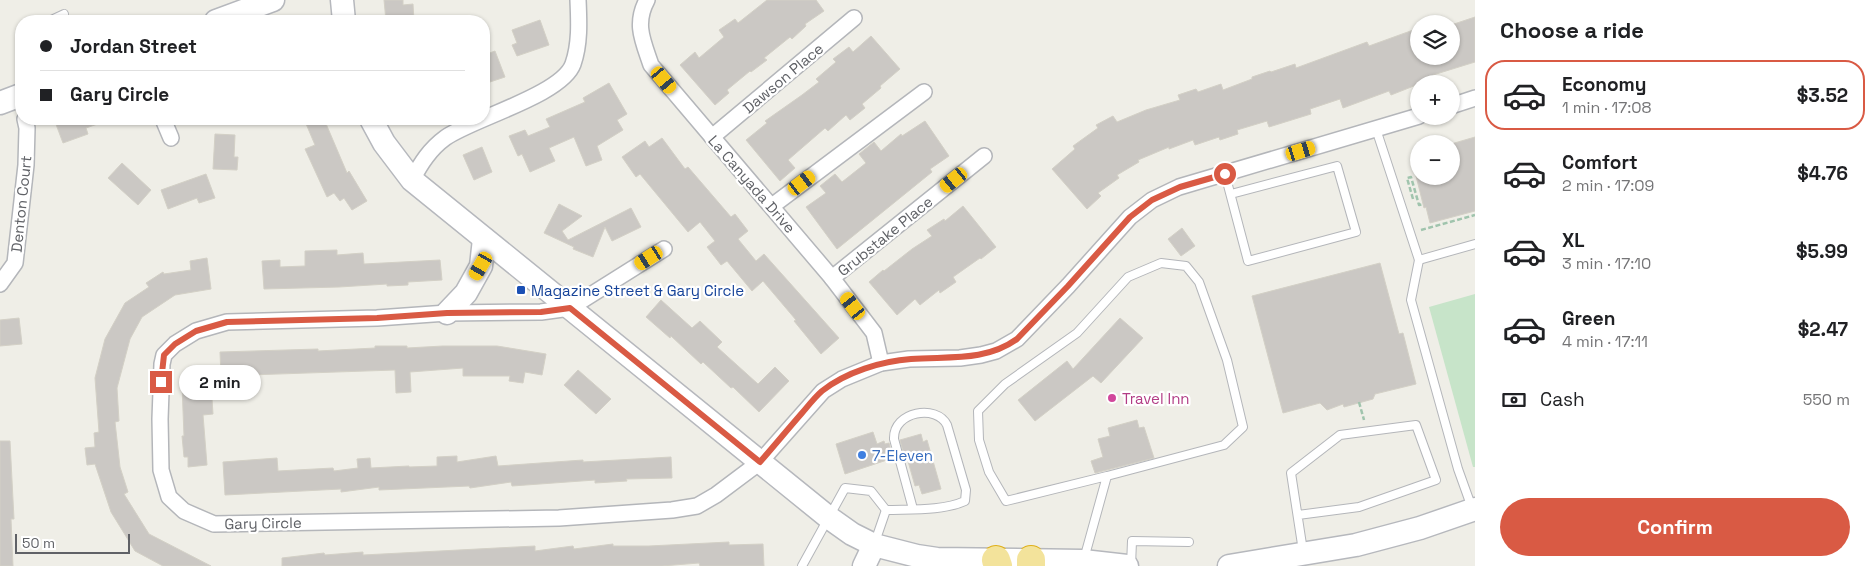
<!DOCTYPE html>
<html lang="en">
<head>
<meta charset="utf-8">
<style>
	:root { --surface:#fff; --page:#f2f2f2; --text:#202124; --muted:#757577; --line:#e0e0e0; --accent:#d95a44 }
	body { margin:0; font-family:"Space Grotesk",sans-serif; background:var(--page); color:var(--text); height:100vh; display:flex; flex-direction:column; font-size:19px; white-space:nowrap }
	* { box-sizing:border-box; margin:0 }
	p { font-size:16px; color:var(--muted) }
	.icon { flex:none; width:28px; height:28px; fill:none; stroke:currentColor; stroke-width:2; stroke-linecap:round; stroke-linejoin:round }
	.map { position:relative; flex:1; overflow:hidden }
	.details { display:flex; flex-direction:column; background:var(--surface); width:400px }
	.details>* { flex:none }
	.hud { position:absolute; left:15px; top:15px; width:475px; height:110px; border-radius:20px; box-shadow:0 1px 4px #0004; display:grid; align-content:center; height:110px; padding:0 25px; background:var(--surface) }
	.controls { position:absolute; left:1410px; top:15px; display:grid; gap:10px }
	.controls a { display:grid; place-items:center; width:50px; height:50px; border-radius:50%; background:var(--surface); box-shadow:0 1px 4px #0004; font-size:25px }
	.scale { position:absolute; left:15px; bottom:12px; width:115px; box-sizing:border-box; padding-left:5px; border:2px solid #5f6166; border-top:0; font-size:14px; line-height:18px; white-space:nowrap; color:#5f6166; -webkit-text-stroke:4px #fff; paint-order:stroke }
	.end { position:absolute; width:22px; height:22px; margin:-11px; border:6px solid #d95a44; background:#fff; box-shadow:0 0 0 2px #fff }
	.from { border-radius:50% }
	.bubble { position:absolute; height:35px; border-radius:18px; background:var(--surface); box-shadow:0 1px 4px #0004; font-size:16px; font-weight:600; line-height:35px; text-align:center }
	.car { position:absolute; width:15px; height:30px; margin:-15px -8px; border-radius:6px; box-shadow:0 0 4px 1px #0007; background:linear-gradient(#f5c518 24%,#345 0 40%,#f5c518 0 76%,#345 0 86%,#f5c518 0) }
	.hud b { display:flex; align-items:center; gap:18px; height:48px; font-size:19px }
	.hud b+b { border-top:1px solid var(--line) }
	.hud i { width:12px; height:12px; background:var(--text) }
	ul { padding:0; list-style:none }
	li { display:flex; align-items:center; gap:15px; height:70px; margin:0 10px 8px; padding:0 15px; border:2px solid transparent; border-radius:20px }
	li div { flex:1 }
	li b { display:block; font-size:19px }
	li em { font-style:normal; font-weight:600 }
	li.active { border-color:var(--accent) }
	li>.icon { width:45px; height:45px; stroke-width:1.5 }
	h2 { padding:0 25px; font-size:22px; line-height:60px }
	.pay { display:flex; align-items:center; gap:12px; height:55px; padding:0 25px; font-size:19px }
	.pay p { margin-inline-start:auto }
	.cta { display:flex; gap:10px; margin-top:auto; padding:10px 25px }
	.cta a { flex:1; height:58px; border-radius:30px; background:var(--accent); color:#fff; font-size:20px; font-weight:600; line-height:58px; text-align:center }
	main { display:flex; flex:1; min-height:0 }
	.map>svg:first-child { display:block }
</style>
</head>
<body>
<main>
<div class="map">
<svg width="1475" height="566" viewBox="0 0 1475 566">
	<rect width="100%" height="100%" fill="#efeee7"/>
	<path fill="#c7e4c9" d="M1475 294V467H1473L1429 307Z"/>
	<g fill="#cbc8c4" stroke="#d3d0c6">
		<path d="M384 0H403V5L413 4 414 21H386Z"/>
		<path d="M767 0H816L824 11 805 24 806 26 792 39 790 37 764 58 767 60 751 72 750 71 727 90 729 93 715 105 680 65 695 52 699 58 724 37 719 30 735 19 738 23Z"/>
		<path d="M1475 17V62L1433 75 1434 78 1391 95 1389 91 1343 108 1340 99 1310 109 1311 114 1269 127 1267 121 1237 130 1238 134 1220 140 1219 137 1195 145 1193 140 1169 149V147L1138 160 1139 162 1117 175 1119 178 1098 193 1101 196 1087 209 1052 169 1075 149 1073 146 1098 128 1096 125 1113 116 1117 122 1146 110 1180 100 1178 95 1196 89 1198 92 1221 84 1223 90 1252 79V77L1270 71 1271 72 1295 64 1296 68 1367 42 1369 46 1416 29 1419 36V56H1451V25Z"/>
		<path d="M540 20 549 45 517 56 512 45 517 43 512 30Z"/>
		<path d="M871 36 900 69 880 86 881 88 862 104 865 108 850 120 846 115 828 131 825 128 788 160 795 168 780 181 746 140 767 123 765 121 802 95 819 82 816 79 836 62 833 59 849 47 853 52Z"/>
		<path d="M495 51 505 77 484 84V55Z"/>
		<path d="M609 83 627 114 617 120 623 130 597 146 602 160 586 166 574 137 549 148 555 161 530 172 522 154 518 156 509 136 525 130 528 136 550 127 546 119 585 102 583 98Z"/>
		<path d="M54 119H108L109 120 86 128 88 134 63 143Z"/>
		<path d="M304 119H324L347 173 349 171 367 201 352 210 344 198 340 201 334 193 327 197 305 149 315 145Z"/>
		<path d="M925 121 949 156 930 169 932 172 837 249 806 207 826 193 820 186 835 174 842 182 866 163 859 154 874 142 881 151 901 134 902 136Z"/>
		<path d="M215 134 235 135 234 157H238L237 170 213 169Z"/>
		<path d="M1475 137V211L1430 223 1426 207 1424 208 1416 176H1451V144Z"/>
		<path d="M662 138 685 169 688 167 731 217 735 214 748 231 738 239 756 261 764 254 839 338 821 354 794 321 796 320 763 281 752 291 727 261 721 265 707 247 715 241 700 222 688 232 640 174 636 177 622 157 645 141 649 147Z"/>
		<path d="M482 147 492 172 474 180 463 155Z"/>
		<path d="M122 163 151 190 138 205 108 178Z"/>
		<path d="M206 174 215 198 199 203 197 198 168 209 161 190Z"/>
		<path d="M559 204 582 216 562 231 568 240 631 208 641 227 612 241 605 227 593 257 573 249 574 247 544 233Z"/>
		<path d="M963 206 996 247 981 259 980 258 953 277 956 282 940 293 939 290 920 305 915 299 897 315 869 282 883 270 884 271 912 249 932 236 927 230 944 219 945 221Z"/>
		<path d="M1182 228 1195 246 1181 256 1168 239Z"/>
		<path d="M337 250V255L363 253 364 264 440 260 442 280 408 282V285L387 286V284L339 287 264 289 262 261 280 260V267L305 266V251Z"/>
		<path d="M207 258 211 289 175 295 142 317 130 339 117 388 119 421 115 422 120 467 128 492 124 494 149 534 211 566H163L135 551 111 512 95 464 87 465 85 448 95 447 94 433 99 432 95 378 105 339 125 303 149 287 146 283 163 272 164 274 191 270 190 261Z"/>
		<path d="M1380 263 1399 334 1403 333 1416 384 1375 394 1373 399 1344 407 1343 404 1327 410 1320 403 1283 413 1252 296Z"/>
		<path d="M661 300 692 328 700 321 722 342 717 347 758 384 775 367 789 381 759 412 733 387 731 388 703 362 701 364 671 336 670 338 646 317Z"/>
		<path d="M19 318 22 344 0 346V320Z"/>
		<path d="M1120 318 1143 338 1101 383 1093 376 1035 421 1018 400 1067 361 1073 369Z"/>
		<path d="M375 346H407V348L443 346H497L546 354 542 375 525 372 523 383 509 381 510 376H463V368L410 372 411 392 396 393 395 370 221 376 220 352 318 349V351L375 348Z"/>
		<path d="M578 370 611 399 596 414 564 385Z"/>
		<path d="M211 384 213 414 203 415 207 465 188 467V457H184L182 436H184L182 385Z"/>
		<path d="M1137 420 1139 428 1144 427 1154 458 1095 473 1091 461 1103 457 1098 439 1110 436 1108 428Z"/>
		<path d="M873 432 877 444 884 441 885 444 889 443 893 458 845 474 836 444Z"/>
		<path d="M921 434 923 442 927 440 941 489 922 494 919 485 915 486 906 454 904 455 900 440Z"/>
		<path d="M0 441H10L14 519H11L13 566H0Z"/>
		<path d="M457 456V462L496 456 498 466 583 460V462L671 457 672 478 626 479 627 481 595 483V480L512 486 511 482 470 488 469 486 379 490V487L341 492V489L225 495 223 462 277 458 278 471 333 468 334 471 358 468 357 459 370 458 371 468 409 466V467L437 466V457Z"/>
		<path d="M729 542V545L763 544 764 566H700L699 563 662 566H282V558L324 553 325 555 363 552V555L535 546V551L573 546 574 549 613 544V546H649Z"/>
	</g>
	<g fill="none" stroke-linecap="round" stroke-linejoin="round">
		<g stroke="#b4b6ba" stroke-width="10">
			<g id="lane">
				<path d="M49 21 64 14"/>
				<path d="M1376 129 1419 260 1475 244"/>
				<path d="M1225 174 1248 261 1356 232 1337 166 1231 194"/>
				<path d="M1419 260 1411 300 1458 469 1472 508"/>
				<path d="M1298 515 1359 507 1436 480 1416 425 1340 435 1291 473 1303 551"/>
				<path d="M875 542 886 510C910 509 943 511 965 501L966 490 947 425C937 404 893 411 894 439L913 509"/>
				<path d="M1084 559 1107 476 1006 501 989 472 979 440 978 411 1005 384 1077 333 1128 277 1161 263 1186 266 1199 282 1227 360 1243 427 1224 445 1107 476"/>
				<path d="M802 566 845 488 871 491 886 510"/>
				<path d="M1131 566 1132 541 1189 542"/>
			</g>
		</g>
		<g stroke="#b4b6ba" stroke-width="18">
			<g id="street">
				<path d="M647 0C634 24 643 41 651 65L832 278 874 333 881 363"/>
				<path d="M1451 106 1475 98"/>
				<path d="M163 119 171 138"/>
				<path d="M712 137 854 18"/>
				<path d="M412 180C421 163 430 149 445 138 471 119 562 95 573 64 580 44 579 22 578 0"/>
				<path d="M772 206 924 92"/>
				<path d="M664 249 570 308 541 312 447 313 377 318 227 322 196 331 175 344 164 355 162 364 160 419 161 470 169 497 184 511 214 524 559 518 672 510 697 506 716 495 760 462 823 391 842 379 881 363 909 359 960 358 981 355 996 351 1017 339 1068 286 1130 217 1152 200 1179 187 1419 116"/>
				<path d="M832 278 984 156"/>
				<path d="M0 284 15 263 26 165 27 128 25 119"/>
			</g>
		</g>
		<g stroke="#b6b8bd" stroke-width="25">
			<g id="secondary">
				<path d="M342 0 344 21"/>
				<path d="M216 21 273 0"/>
				<path d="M0 103 21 95"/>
				<path d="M371 119 384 143 412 180 828 517 852 534 874 545 864 566"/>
				<path d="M447 313 466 293 481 266 484 239"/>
				<path d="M874 545 917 556 937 559 1083 561 1127 566"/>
				<path d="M1229 566 1356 545 1420 528 1475 509"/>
			</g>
		</g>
		<g stroke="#dfaf17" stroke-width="30">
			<g id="highway">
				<path d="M996 560 998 566"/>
				<path d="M1031 566V560"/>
			</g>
		</g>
		<g stroke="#a0c4ad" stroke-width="2.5" stroke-dasharray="5 2.5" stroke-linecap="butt">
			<path d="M1413 199 1407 178 1411 177 1419 205 1423 204"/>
			<path d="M1421 230 1475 215"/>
			<path d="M1359 402 1364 420"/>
		</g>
		<use href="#lane" stroke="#fff" stroke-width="8"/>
		<use href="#street" stroke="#fff" stroke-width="15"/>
		<use href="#secondary" stroke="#fff" stroke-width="22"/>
		<use href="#highway" stroke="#f3e39b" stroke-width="28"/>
	</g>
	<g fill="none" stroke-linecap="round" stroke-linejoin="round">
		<path stroke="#d95a44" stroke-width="6" d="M161 382 164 355 175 344 196 331 227 322 377 318 447 313 541 312 570 308 760 462C774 446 788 429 802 413 808 406 815 397 822 391 846 372 882 361 911 359 948 356 985 362 1017 339L1068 286 1130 217 1152 200 1180 187 1225 174"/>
	</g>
	<rect fill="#1a4fb4" stroke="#fff" stroke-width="2" x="516" y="285" width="10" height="10" rx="2.5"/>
	<circle fill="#d1479c" stroke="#fff" stroke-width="2" cx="1112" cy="398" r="5"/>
	<circle fill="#3f7fe0" stroke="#fff" stroke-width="2" cx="862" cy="455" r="5"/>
	<g text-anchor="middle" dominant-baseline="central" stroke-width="4.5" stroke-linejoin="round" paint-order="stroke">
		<g font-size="15" fill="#5f6166" stroke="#fff">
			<text transform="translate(783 78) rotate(-40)">Dawson Place</text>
			<text transform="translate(752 184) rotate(49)">La Canyada Drive</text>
			<text transform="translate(21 204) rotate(-84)">Denton Court</text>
			<text transform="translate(885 236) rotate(-39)">Grubstake Place</text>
			<text transform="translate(263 523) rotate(-1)">Gary Circle</text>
		</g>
		<g font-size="15" fill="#164399" stroke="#fff" text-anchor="start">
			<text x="531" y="290">Magazine Street &amp; Gary Circle</text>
		</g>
		<g font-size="15" fill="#b23c85" stroke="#fff" text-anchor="start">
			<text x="1122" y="398">Travel Inn</text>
		</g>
		<g font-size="15" fill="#366cbe" stroke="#fff" text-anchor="start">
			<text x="872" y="455">7-Eleven</text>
		</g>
	</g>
</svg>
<div class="controls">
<a><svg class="icon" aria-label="layers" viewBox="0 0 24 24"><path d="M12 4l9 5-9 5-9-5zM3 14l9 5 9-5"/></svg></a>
<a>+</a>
<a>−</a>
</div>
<div class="scale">50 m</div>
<i class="end from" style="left:1225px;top:174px"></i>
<i class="end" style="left:161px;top:382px"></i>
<div class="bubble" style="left:179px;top:365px;width:82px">2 min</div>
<i class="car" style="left:664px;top:80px;rotate:140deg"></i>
<i class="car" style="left:1301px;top:151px;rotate:73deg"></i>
<i class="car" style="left:954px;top:180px;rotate:231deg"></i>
<i class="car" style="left:802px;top:183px;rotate:53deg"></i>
<i class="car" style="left:649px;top:258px;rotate:237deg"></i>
<i class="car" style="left:481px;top:266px;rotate:210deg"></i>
<i class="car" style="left:853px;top:306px;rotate:323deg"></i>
<div class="hud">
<b><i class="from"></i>Jordan Street</b>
<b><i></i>Gary Circle</b>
</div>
</div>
<section class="details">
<h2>Choose a ride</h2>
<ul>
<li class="active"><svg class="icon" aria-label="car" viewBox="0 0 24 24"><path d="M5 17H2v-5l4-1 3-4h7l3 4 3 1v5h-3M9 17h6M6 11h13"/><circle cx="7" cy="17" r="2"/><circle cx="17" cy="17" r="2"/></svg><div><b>Economy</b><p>1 min · 17:08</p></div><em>$3.52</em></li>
<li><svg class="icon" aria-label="car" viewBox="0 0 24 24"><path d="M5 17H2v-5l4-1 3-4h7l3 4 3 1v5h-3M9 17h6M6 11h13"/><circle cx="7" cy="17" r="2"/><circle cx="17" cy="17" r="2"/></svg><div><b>Comfort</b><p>2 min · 17:09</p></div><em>$4.76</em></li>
<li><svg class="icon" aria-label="car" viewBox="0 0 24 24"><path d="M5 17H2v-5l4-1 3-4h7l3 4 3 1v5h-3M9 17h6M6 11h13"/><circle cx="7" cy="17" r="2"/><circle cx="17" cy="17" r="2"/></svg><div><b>XL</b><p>3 min · 17:10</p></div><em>$5.99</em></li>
<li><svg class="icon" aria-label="car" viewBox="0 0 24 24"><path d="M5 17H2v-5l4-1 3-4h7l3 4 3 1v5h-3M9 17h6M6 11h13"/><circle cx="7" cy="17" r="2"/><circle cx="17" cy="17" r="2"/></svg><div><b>Green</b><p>4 min · 17:11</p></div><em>$2.47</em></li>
</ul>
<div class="pay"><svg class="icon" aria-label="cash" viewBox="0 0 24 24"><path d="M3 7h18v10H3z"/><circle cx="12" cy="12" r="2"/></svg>Cash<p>550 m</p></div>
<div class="cta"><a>Confirm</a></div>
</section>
</main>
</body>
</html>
